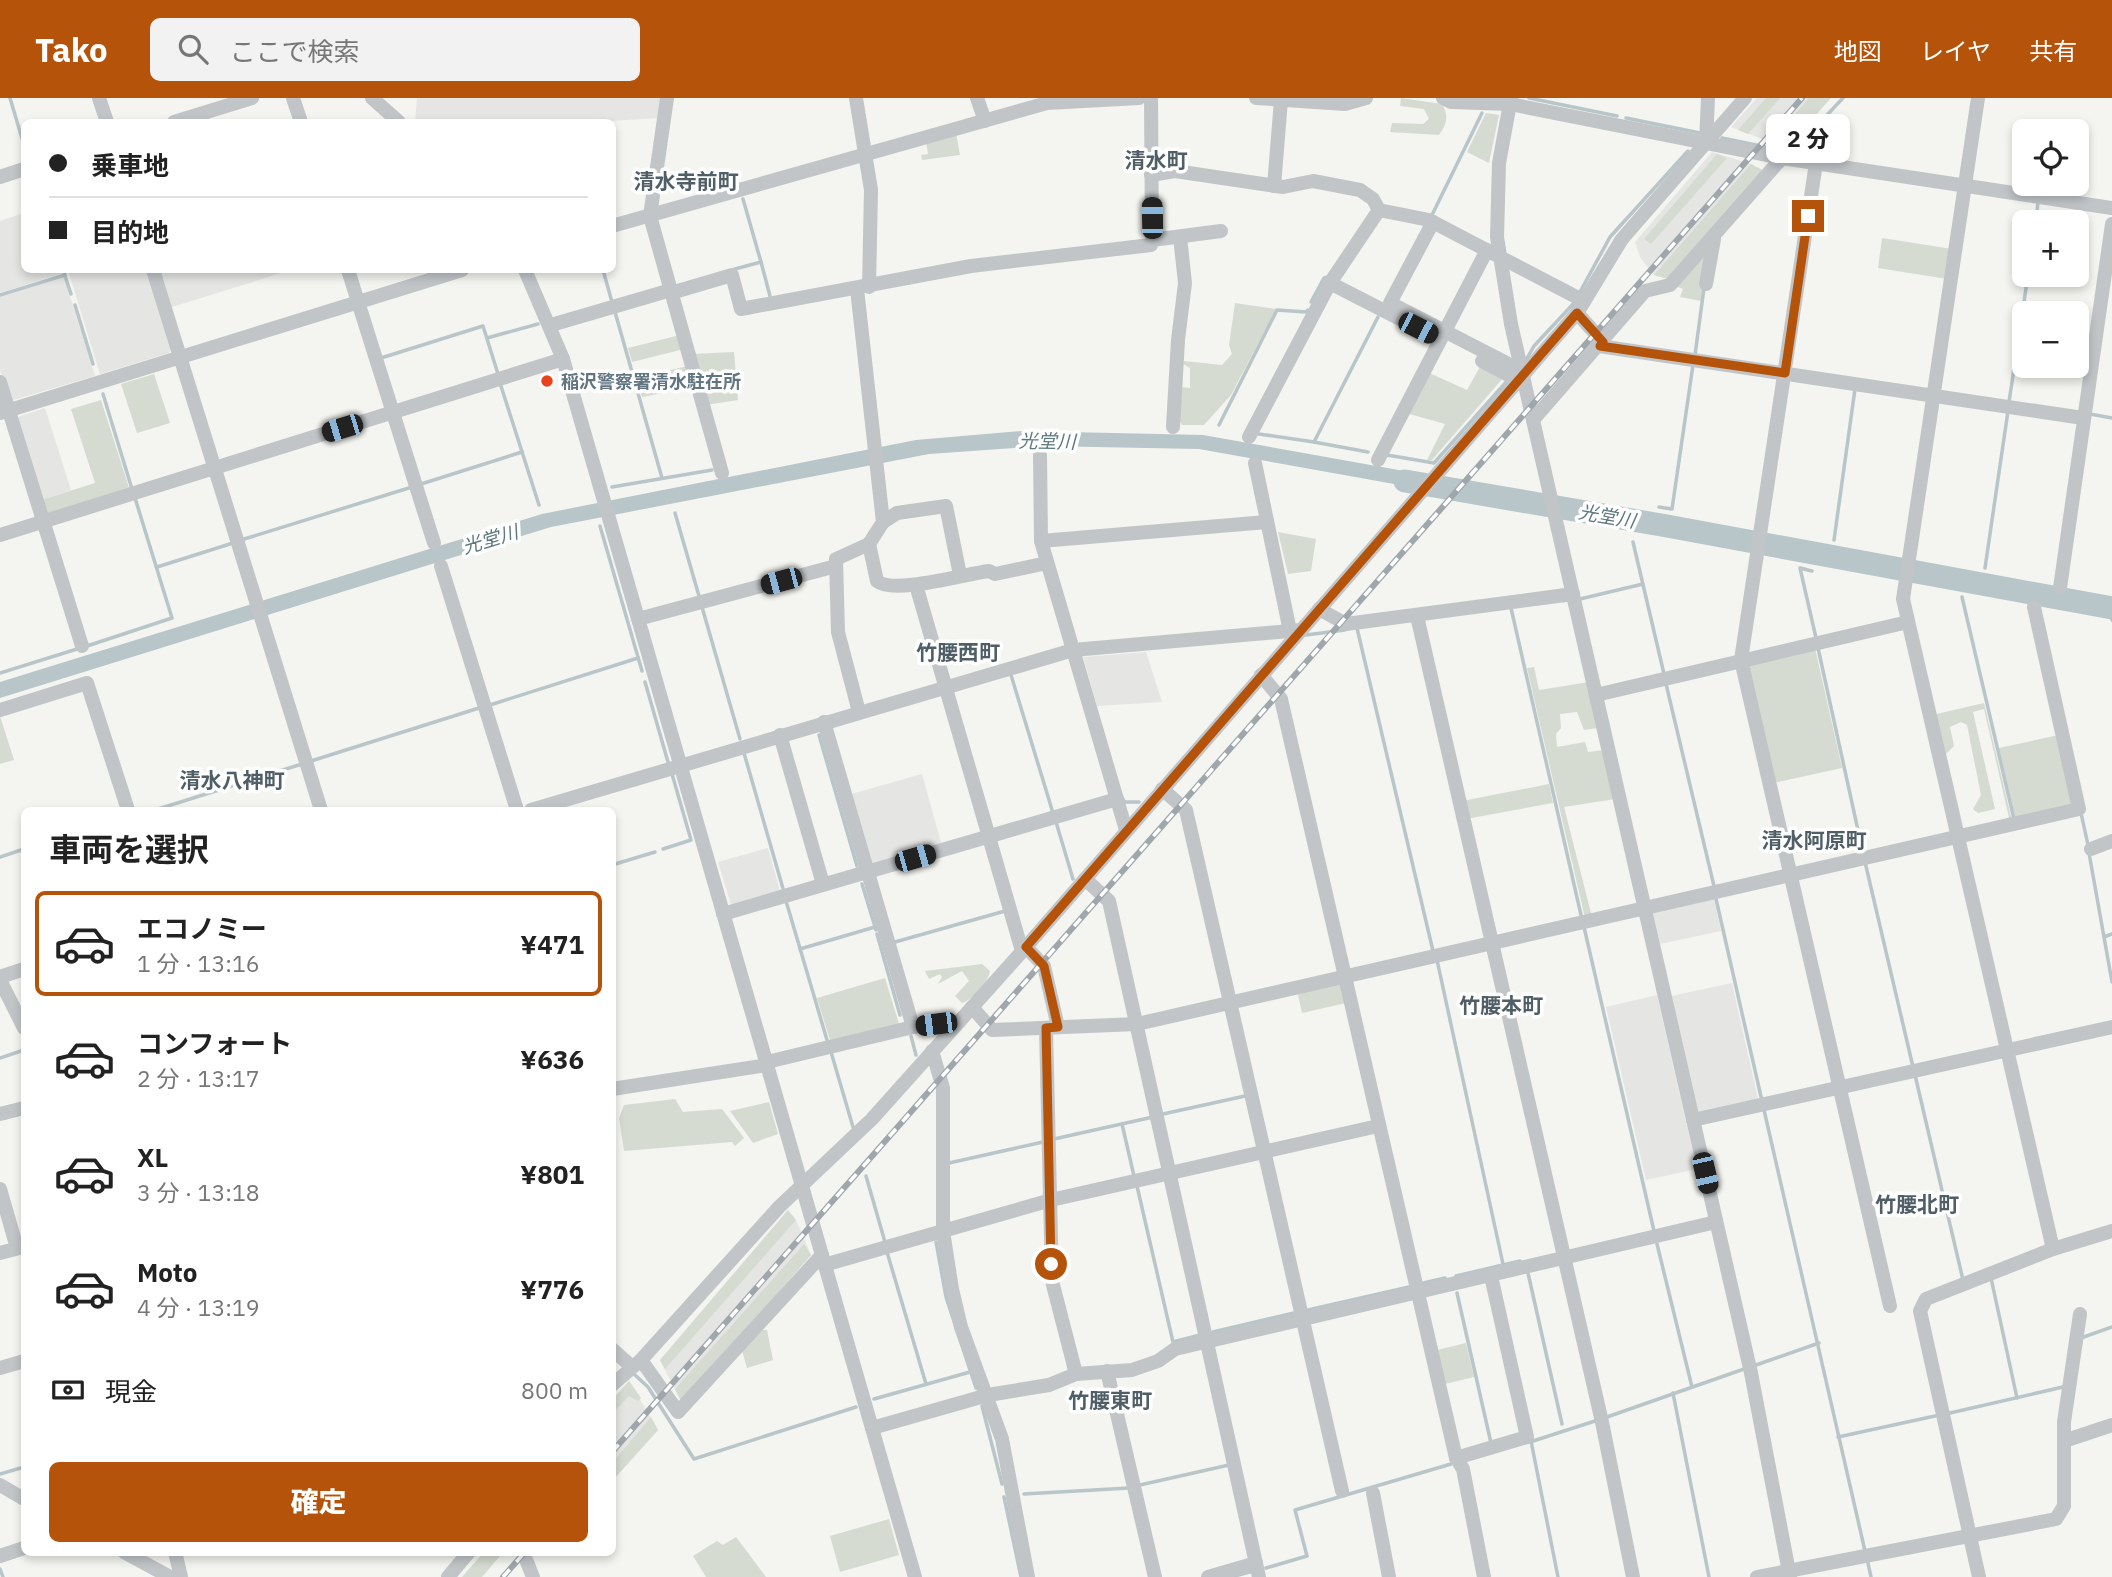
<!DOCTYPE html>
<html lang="ja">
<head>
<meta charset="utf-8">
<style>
	:root { --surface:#fff; --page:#f2f2f2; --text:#222; --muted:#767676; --line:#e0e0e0; --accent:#b45309 }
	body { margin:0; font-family:"IBM Plex Sans","Noto Sans JP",sans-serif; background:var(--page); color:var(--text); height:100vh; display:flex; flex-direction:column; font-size:26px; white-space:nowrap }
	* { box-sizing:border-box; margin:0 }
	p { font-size:23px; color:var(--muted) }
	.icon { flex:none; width:38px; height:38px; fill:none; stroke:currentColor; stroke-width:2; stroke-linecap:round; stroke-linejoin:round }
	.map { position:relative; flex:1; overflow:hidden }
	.side { position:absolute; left:21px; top:709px; width:595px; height:749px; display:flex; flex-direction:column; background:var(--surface); border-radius:10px; box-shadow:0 4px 10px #0003 }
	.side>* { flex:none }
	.banner { position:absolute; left:21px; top:21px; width:595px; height:154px; border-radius:10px; box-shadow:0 4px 10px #0003; display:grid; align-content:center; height:154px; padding:0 28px; background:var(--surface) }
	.tools { position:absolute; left:2012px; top:21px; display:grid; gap:14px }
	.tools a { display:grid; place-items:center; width:77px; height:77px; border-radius:10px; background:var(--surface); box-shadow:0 4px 10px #0003; font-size:35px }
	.end { position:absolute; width:32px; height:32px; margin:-16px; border:9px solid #b45309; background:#fff; box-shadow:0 0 0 4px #fff }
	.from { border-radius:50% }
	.bubble { position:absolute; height:49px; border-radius:10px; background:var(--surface); box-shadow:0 4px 10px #0003; font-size:23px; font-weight:800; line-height:49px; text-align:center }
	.car { position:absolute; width:21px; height:42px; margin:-21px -10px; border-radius:9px; box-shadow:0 0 5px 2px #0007; background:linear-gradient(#222 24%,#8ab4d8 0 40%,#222 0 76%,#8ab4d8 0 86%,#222 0) }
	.banner b { display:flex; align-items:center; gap:24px; height:66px; font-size:26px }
	.banner b+b { border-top:2px solid var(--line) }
	.banner i { width:18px; height:18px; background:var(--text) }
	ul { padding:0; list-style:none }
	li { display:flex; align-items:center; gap:21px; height:105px; margin:0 14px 10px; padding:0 14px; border:4px solid transparent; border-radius:10px }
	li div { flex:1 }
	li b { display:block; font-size:26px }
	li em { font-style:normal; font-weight:800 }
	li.selected { border-color:var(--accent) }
	li>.icon { width:63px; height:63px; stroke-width:1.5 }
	h2 { padding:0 28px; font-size:32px; line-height:84px }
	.pay { display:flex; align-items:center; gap:18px; height:77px; padding:0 28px; font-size:26px }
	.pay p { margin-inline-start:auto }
	.action { display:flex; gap:14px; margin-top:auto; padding:14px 28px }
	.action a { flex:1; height:80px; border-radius:10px; background:var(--accent); color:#fff; font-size:28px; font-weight:800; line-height:80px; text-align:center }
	header { display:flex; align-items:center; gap:42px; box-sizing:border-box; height:98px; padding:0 35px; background:var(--accent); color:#fff }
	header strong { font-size:33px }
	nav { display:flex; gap:38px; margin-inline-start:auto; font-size:24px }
	.search { width:490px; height:63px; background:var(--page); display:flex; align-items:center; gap:18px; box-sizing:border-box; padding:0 24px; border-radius:10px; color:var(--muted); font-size:26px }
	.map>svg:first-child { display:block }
</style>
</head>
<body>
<header>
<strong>Tako</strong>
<div class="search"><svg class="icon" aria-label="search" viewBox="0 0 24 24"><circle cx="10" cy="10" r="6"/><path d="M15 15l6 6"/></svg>ここで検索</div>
<nav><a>地図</a><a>レイヤ</a><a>共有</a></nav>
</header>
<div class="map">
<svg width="2112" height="1479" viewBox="0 0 2112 1479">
	<rect width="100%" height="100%" fill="#f4f4f0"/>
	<g fill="#e5e6e4">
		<path d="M417 0H662L659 20 594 24H415Z"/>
		<path d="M1757 0H1831L1786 50 1731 29Z"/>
		<path d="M1712 54 1751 66 1764 73 1671 182 1654 177 1640 159 1635 144Z"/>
		<path d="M24 115V172H62L63 175 0 195V123Z"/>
		<path d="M68 172H148L172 250 169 255 100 276Z"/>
		<path d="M157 172H291L169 210Z"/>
		<path d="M64 179 95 278 10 303 0 272V199Z"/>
		<path d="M45 310 71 392 41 402 16 323 20 318Z"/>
		<path d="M1146 554 1162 604 1097 608 1083 559Z"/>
		<path d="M922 676 942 748 871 765 851 696Z"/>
		<path d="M768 750 781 796 731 807 718 764Z"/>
		<path d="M1713 797 1721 833 1660 846 1652 811Z"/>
		<path d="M1732 885 1759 1005 1698 1019 1671 898Z"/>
		<path d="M1657 897 1697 1071 1646 1082 1606 909Z"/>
		<path d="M788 1112 796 1122 811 1157 682 1305 660 1262Z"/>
		<path d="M629 1283 658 1332 613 1382V1301Z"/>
	</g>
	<g fill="#d5dbd1">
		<path d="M1401 0 1442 6C1449 18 1447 26 1439 37L1390 34 1392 25 1423 26 1429 21 1424 11 1400 8Z"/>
		<path d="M1766 0H1780L1748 36 1738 32Z"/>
		<path d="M1809 0H1831L1786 50 1772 42Z"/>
		<path d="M1486 15 1499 17 1489 65 1467 54Z"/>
		<path d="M956 35 960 57 922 62 921 57 928 56 926 43Z"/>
		<path d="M1717 56 1727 60 1651 146 1644 141Z"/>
		<path d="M1751 66 1764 73 1671 182 1654 177Z"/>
		<path d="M1882 140 1952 151 1947 181 1878 170Z"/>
		<path d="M1703 158 1706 159 1701 203 1680 199 1683 191 1675 188Z"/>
		<path d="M1235 205 1276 211 1231 297 1204 327H1182L1178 321 1181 289 1190 290V270L1183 266 1184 263 1222 267 1232 256 1229 247Z"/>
		<path d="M680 237 684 251 632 264 628 250Z"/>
		<path d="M734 254 738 302 706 307 692 256Z"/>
		<path d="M1481 267 1503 280 1432 362H1427L1445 326 1406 315 1427 274 1467 292Z"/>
		<path d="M688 268 694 289 642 299 636 280Z"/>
		<path d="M154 276 170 325 137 335 121 286Z"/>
		<path d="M101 302 130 393 46 417 41 402 95 385 71 311Z"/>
		<path d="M1278 434 1316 441 1311 473 1288 476Z"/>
		<path d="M1815 550 1842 670 1773 685 1747 568Z"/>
		<path d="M1534 569 1539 592 1589 584 1598 630 1584 632 1577 614 1560 616 1561 630 1556 636 1557 649 1585 644 1588 654 1604 652 1615 701 1564 709 1592 819 1585 820 1527 570Z"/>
		<path d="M1984 605 2012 723 2010 724 1984 611 1973 614 1995 711 1978 715 1973 711 1981 697 1967 627 1961 624 1950 629 1954 648 1946 656 1964 733 1932 617Z"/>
		<path d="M0 618 14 662 0 666Z"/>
		<path d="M2059 637 2074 703 2071 710 2016 722 1999 650Z"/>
		<path d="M1549 686 1553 705 1466 721 1462 703Z"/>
		<path d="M982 866 990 873C988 885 972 902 962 905L955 898 969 883 962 873 938 886 942 879 940 876 929 881 925 873Z"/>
		<path d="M885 880 899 926 830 942 817 900Z"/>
		<path d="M1342 886 1346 905 1302 915 1297 892Z"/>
		<path d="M675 1001 683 1014 722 1011 744 1040 735 1048 732 1044 624 1053 619 1020 624 1007Z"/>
		<path d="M769 1004 778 1036 753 1045 730 1013Z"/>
		<path d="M788 1112 796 1122 665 1271 660 1262Z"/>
		<path d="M804 1146 811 1157 682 1305 675 1291Z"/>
		<path d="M762 1232H767L773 1262 747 1270 741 1249Z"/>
		<path d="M1466 1245 1474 1279 1441 1287 1433 1253Z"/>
		<path d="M629 1283 641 1300 638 1303 629 1298 613 1315V1301Z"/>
		<path d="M651 1319 658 1332 613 1382V1364Z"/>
		<path d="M889 1421 899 1457 840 1474 830 1438Z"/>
		<path d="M736 1439 766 1479H706L693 1458 717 1443 723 1447Z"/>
		<path d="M484 1454H498L500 1458 482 1479H462Z"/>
	</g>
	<path fill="#b8c5c9" d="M1022 333 1203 337 1432 378 1422 391 1199 351 1044 348 929 356 551 429 0 600V584L542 416 916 342Z"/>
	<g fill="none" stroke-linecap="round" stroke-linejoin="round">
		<g stroke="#b8c5c9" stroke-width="3.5">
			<path d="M10 0 24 47"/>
			<path d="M1529 0 1617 18"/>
			<path d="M1626 20 1700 35"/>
			<path d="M1722 40 1786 53"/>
			<path d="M1792 54 1843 0"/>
			<path d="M1432 117 1482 15"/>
			<path d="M2036 124 2038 104"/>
			<path d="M761 164 770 198"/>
			<path d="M735 171 761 164 743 101"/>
			<path d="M63 172 71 196"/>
			<path d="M603 172 612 204"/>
			<path d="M1580 194 1610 139 1688 53"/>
			<path d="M0 197 65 177"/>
			<path d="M1311 204 1324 180 1328 179"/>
			<path d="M75 207 93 266"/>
			<path d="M615 214 662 380"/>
			<path d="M487 240 538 226"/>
			<path d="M1695 257 1704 190"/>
			<path d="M381 260 483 228 498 276"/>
			<path d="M1526 262 1534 248 1575 204"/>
			<path d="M500 285 539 407"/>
			<path d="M103 296 132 391"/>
			<path d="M2009 304 2028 177"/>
			<path d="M2090 316 2112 320"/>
			<path d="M1219 327 1277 212 1306 214 1308 212"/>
			<path d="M1259 336 1314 344 1378 219"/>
			<path d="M1314 344 1368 354"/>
			<path d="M1387 357 1434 365 1508 282"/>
			<path d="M421 386 522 354"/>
			<path d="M612 389 712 372"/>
			<path d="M1659 409 1672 411 1693 267"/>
			<path d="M675 415 699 498"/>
			<path d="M1656 426 1657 420"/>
			<path d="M600 428 642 573"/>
			<path d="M1629 429 1631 421"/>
			<path d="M241 442 412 389"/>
			<path d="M1834 442 1855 291"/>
			<path d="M1633 444 1664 576"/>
			<path d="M1832 459 1833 452"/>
			<path d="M1813 463 1814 455"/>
			<path d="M157 469 233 445"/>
			<path d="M1985 470 2008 313"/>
			<path d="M1812 473 1800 470 1816 540"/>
			<path d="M1957 482 1959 490"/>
			<path d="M1982 486 1983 479"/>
			<path d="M1962 499 2014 721"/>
			<path d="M1580 501 1643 486"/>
			<path d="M702 509 740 641"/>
			<path d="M2108 509 2112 522"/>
			<path d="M1511 510 1581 817"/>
			<path d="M1357 530 1433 853"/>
			<path d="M1306 537 1345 532"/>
			<path d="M87 548 172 520 135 400"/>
			<path d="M1818 550 1863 755"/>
			<path d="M0 575 77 551"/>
			<path d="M1011 577 1053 715"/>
			<path d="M645 584 668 664"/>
			<path d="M1666 586 1714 788"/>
			<path d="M490 607 638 560"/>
			<path d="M819 637 857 768"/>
			<path d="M744 655 784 794"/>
			<path d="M311 663 479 610"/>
			<path d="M1123 701 1124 704H1139"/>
			<path d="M155 712 302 666"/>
			<path d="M2081 715 2088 747"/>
			<path d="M1056 724 1073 781"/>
			<path d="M663 751 691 742 672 676"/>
			<path d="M2089 755 2112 884"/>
			<path d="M0 759 24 751"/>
			<path d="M1865 764 1913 969"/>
			<path d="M612 767 655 754"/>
			<path d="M862 786 876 832"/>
			<path d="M1716 801 1762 1003"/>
			<path d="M786 803 827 942"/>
			<path d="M1584 829 1654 1133"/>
			<path d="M877 836 900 917"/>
			<path d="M2104 839 2112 836"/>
			<path d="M895 844 1005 813"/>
			<path d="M800 851 875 829"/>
			<path d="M1437 862 1503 1166"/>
			<path d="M911 938 916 957"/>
			<path d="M831 954 853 1029"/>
			<path d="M0 960 24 952"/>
			<path d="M1915 977 1963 1182"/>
			<path d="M1764 1012 1865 1453"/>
			<path d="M1163 1016 1245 998"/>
			<path d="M1122 1026 1134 1078"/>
			<path d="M1054 1041 1153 1019"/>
			<path d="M949 1065 1043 1044"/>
			<path d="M866 1078 885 1144"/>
			<path d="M1137 1088 1173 1244 1200 1237"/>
			<path d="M936 1144 946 1199 976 1290"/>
			<path d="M1657 1146 1692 1289"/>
			<path d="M887 1154 926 1286"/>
			<path d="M1528 1175 1562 1326"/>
			<path d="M1456 1178 1520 1163"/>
			<path d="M1991 1180 2017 1300"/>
			<path d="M1419 1186 1445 1180"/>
			<path d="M1457 1195 1491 1345"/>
			<path d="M1308 1212 1409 1189"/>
			<path d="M1213 1234 1294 1215"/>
			<path d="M2081 1240 2112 1229"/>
			<path d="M1756 1267 1819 1245"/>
			<path d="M635 1277 648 1289 694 1361 856 1309"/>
			<path d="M1673 1295 1709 1479"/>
			<path d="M874 1301 970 1274"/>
			<path d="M982 1308 1002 1386"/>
			<path d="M1950 1315 2063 1289"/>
			<path d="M1607 1319 1744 1271"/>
			<path d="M1838 1339 1935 1318"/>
			<path d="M1531 1343 1558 1479"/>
			<path d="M1530 1344 1595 1323"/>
			<path d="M0 1376 24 1369"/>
			<path d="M1140 1387 1229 1367"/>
			<path d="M1024 1396 1129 1390"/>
			<path d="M1004 1399 1021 1479"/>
			<path d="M1868 1465 1871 1479"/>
			<path d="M1266 1470 1307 1458 1295 1412 1451 1366"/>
			<path d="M0 1471 3 1479"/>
			<path d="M1235 1478 1253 1473"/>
		</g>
		<path stroke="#b8c5c9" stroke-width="23" d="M1405 383 1667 428 2112 510"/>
		<g stroke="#c1c5c8" stroke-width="14">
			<path d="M99 0 107 24"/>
			<path d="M293 0 301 24"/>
			<path d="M372 0 399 24"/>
			<path d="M667 0 650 118 722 375"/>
			<path d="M856 0 871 92 869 189"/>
			<path d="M977 0 985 23"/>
			<path d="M1151 0 1152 142"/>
			<path d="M1256 0 1345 6 1366 0"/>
			<path d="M1443 0 1451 4 1510 6 1782 60 2112 110"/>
			<path d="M1511 0 1499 65 1497 139 1511 226 1751 1275 1790 1479"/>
			<path d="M1978 0 1903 501 2053 1151"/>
			<path d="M174 24 252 0"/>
			<path d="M1706 45 1708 0"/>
			<path d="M1816 65 1741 562 1890 1208"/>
			<path d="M1151 77 1175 73 1283 89 1313 83 1360 92 1373 101 1379 112"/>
			<path d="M0 79 24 71"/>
			<path d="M1274 88 1281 2"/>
			<path d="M1433 124 1390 205 1522 273"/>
			<path d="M612 128 1047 5 1139 0"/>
			<path d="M153 172 321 712"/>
			<path d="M348 172 434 445"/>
			<path d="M525 172 563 261 915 1479"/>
			<path d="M1330 185 1402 222"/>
			<path d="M1706 186 1714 141"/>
			<path d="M857 191 883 424 869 446 836 461 838 534 859 614"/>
			<path d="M671 195 732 177 741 211 971 168 1151 147 1152 142 1221 133"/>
			<path d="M1577 215 1603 244"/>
			<path d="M551 227 671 192"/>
			<path d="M1599 248 2083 320"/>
			<path d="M1482 263 1518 282"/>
			<path d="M0 284 82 548"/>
			<path d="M0 315 462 172"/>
			<path d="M1533 322 1645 193 1670 187 1782 60"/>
			<path d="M1173 329 1178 242 1185 185 1180 139"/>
			<path d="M1249 339 1330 185 1379 112 1429 122 1584 203"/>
			<path d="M1040 357 1041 443 1126 732"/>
			<path d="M1378 362 1487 152"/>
			<path d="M1255 365 1290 533"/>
			<path d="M883 424 897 415 946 408 960 477"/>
			<path d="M0 437 563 261"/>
			<path d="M1041 443 1267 424"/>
			<path d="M869 446 877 483C893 497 965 476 989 473L995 476 1047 465"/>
			<path d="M441 468 517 712"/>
			<path d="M916 487 1022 853"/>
			<path d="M2060 490 2112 126"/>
			<path d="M1319 511 1346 526 1573 496"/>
			<path d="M1417 518 1602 1324 1633 1479"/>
			<path d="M638 521 836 468"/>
			<path d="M1261 577 1281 601 1456 1360 1463 1371 1484 1479"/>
			<path d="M1596 597 1908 524"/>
			<path d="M0 612 87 585 128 712"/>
			<path d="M824 624 913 929"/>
			<path d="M780 637 823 786"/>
			<path d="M1162 691 1186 712 1342 1393"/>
			<path d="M531 712 1073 552 1301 532"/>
			<path d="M2091 751 2112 743"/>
			<path d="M1085 781 1109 803 1259 1479"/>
			<path d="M723 816 1117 701"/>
			<path d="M1026 849 1044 868 1058 929"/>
			<path d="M0 879 24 871"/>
			<path d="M0 882 24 930"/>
			<path d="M972 909 992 932 1137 926 2079 711 2034 509"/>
			<path d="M1046 930 1052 1183 1076 1276"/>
			<path d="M932 953 943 990V1133L952 1191 961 1229 1002 1341 1028 1479"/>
			<path d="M767 964 913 929 959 924"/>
			<path d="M612 991 767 967"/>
			<path d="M0 1016 24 1010"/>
			<path d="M1693 1022 2112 929"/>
			<path d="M0 1091 17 1150"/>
			<path d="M0 1155 23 1149"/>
			<path d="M824 1167 1051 1102 1378 1028"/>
			<path d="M612 1251 632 1269"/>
			<path d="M641 1262 678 1314 822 1157"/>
			<path d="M0 1270 24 1263"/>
			<path d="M1107 1273 1155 1479"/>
			<path d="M612 1287 641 1262 779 1109 872 1021 1026 849 1577 215 1622 141 1745 0"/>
			<path d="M872 1330 988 1297 1049 1287 1076 1276 1132 1272 1158 1263 1175 1251 1716 1124"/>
			<path d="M2064 1343 2112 1327"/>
			<path d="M1456 1360 1527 1339 1491 1178"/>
			<path d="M0 1387 24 1401"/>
			<path d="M1373 1395 1389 1479"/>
			<path d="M124 1454 170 1479"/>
			<path d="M175 1454 181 1479"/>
			<path d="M523 1454 533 1479"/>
			<path d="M0 1458 24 1450"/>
			<path d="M448 1479 469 1454"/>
			<path d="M1208 1479 1256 1465"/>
			<path d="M1757 1479 2056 1421 2064 1408V1324L2080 1216"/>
			<path d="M1979 1479 1920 1213 1926 1201 2053 1151 2112 1133"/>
		</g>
		<g stroke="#9fa7ac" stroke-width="6">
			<g id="rail">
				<path d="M612 1354 1802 0"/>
				<path d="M503 1479 525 1454"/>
			</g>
		</g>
		<use href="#rail" stroke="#fff" stroke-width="3.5" stroke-dasharray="10" stroke-linecap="butt"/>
	</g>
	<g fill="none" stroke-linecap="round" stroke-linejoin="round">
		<path stroke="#b45309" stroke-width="9" d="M1051 1166 1046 930 1058 929 1044 868 1026 849 1577 215 1603 244 1600 248 1785 275 1808 118"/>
	</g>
	<circle fill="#e8431c" stroke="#fff" stroke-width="2.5" cx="547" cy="283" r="7"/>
	<g text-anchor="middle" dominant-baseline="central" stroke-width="7" stroke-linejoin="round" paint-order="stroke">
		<g font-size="18" font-weight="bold" fill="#627582" stroke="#fff" text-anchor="start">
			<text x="561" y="283">稲沢警察署清水駐在所</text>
		</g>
		<g font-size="19" font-style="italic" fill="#5e7880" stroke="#fff">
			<text transform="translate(1047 343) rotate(1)">光堂川</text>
			<text transform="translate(1607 418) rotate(10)">光堂川</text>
			<text transform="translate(490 441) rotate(-17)">光堂川</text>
		</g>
		<g font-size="21" font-weight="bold" fill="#505e67" stroke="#fff">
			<text x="1156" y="62">清水町</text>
			<text x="686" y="83">清水寺前町</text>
			<text x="958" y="554">竹腰西町</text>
			<text x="232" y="682">清水八神町</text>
			<text x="1814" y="742">清水阿原町</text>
			<text x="1501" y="907">竹腰本町</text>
			<text x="1917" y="1106">竹腰北町</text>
			<text x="1110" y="1302">竹腰東町</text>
		</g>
	</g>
</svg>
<div class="tools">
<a><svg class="icon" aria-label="locate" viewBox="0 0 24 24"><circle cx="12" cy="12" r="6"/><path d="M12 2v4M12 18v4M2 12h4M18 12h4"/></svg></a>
<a>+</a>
<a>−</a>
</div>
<i class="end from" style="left:1051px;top:1166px"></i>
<i class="end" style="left:1808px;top:118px"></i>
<div class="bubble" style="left:1766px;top:16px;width:84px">2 分</div>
<i class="car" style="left:1152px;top:120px;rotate:359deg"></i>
<i class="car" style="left:1418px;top:230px;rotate:117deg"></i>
<i class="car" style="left:342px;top:330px;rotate:253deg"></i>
<i class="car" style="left:781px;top:483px;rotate:255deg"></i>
<i class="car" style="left:915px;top:760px;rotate:74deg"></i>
<i class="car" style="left:936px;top:926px;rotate:263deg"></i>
<i class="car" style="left:1705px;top:1075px;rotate:167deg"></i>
<div class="banner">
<b><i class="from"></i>乗車地</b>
<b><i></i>目的地</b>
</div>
<section class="side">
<h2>車両を選択</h2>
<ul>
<li class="selected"><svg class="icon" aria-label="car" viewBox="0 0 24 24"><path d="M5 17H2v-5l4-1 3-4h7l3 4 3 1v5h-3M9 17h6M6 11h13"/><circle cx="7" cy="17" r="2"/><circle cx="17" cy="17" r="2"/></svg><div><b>エコノミー</b><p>1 分 · 13:16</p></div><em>¥471</em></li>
<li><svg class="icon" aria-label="car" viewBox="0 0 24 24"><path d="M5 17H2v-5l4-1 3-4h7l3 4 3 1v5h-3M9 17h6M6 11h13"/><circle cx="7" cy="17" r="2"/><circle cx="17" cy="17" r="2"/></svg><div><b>コンフォート</b><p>2 分 · 13:17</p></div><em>¥636</em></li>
<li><svg class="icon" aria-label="car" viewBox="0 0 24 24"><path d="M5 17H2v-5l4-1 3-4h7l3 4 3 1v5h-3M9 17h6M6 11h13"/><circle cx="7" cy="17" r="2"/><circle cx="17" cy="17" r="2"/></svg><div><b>XL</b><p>3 分 · 13:18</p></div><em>¥801</em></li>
<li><svg class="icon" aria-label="car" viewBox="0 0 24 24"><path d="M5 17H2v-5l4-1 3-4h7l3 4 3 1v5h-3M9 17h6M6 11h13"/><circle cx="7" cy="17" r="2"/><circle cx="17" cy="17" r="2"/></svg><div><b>Moto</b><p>4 分 · 13:19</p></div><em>¥776</em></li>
</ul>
<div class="pay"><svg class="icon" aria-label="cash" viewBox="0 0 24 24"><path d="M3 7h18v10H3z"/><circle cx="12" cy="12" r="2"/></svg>現金<p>800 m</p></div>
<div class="action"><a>確定</a></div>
</section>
</div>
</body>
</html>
